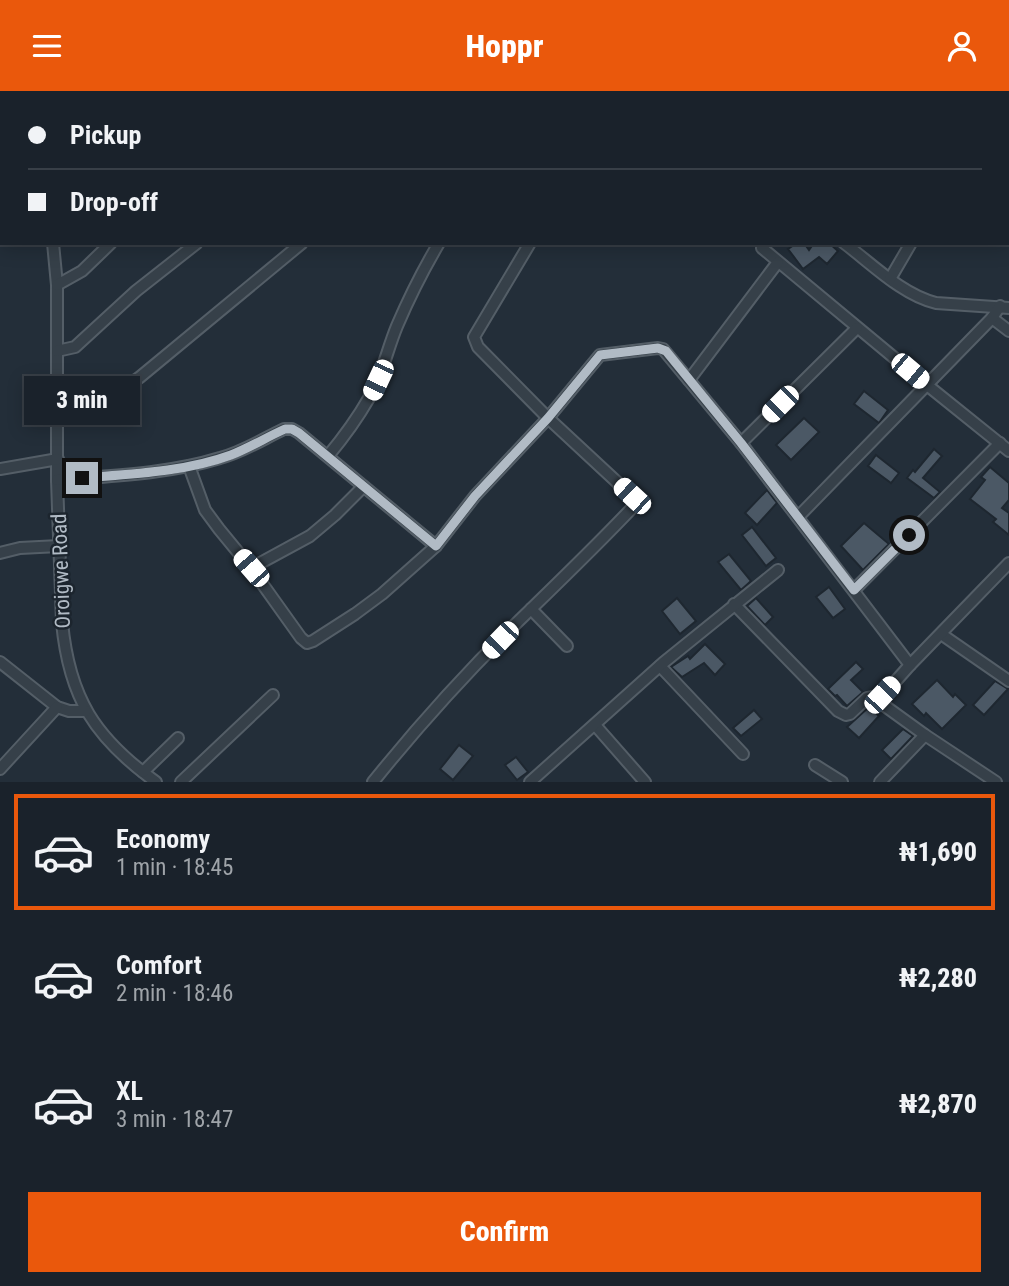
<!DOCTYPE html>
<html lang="en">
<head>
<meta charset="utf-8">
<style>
	:root { --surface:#1a222b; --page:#272f37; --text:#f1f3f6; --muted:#9fa4a9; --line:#383f47; --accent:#ea580c }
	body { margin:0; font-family:"Roboto Condensed",sans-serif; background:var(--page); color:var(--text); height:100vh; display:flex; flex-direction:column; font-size:26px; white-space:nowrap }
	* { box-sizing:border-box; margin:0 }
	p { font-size:23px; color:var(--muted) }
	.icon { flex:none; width:38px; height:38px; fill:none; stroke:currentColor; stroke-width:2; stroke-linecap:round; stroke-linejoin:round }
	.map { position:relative; height:691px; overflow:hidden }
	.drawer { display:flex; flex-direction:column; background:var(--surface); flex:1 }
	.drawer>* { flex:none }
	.guide { position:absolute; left:0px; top:0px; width:1010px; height:154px; box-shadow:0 4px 18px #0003,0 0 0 2px var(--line); display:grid; align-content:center; height:154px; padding:0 28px; background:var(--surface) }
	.end { position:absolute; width:32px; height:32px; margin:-16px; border:9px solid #b1bbc5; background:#111; box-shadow:0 0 0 4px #111 }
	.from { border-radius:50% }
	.bubble { position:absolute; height:49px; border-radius:0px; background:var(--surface); box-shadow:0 4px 18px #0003,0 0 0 2px var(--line); font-size:23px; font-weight:800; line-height:49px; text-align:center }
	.car { position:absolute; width:21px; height:42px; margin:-21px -10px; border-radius:9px; box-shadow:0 0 5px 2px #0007; background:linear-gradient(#fff 24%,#345 0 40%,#fff 0 76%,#345 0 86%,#fff 0) }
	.guide b { display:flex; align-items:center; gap:24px; height:66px; font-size:26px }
	.guide b+b { border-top:2px solid var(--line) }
	.guide i { width:18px; height:18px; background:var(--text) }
	ul { padding:12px 0 0; list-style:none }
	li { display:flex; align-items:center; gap:21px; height:116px; margin:0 14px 10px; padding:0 14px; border:4px solid transparent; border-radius:0px }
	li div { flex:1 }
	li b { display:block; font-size:26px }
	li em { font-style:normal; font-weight:800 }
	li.selected { border-color:var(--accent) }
	li>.icon { width:63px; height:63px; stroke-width:1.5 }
	.cta { display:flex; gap:14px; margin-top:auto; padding:14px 28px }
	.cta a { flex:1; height:80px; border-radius:0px; background:var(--accent); color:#fff; font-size:28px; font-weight:800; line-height:80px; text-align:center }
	header { display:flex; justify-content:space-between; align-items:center; height:91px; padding:0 28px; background:var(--accent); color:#fff; font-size:32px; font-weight:800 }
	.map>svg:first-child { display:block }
</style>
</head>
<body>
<header><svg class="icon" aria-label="menu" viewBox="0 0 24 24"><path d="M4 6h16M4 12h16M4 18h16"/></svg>Hoppr<svg class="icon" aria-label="person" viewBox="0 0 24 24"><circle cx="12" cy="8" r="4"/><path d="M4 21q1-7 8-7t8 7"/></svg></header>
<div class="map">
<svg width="1009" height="691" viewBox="0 0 1009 691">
	<rect width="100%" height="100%" fill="#232e39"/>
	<g fill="#4b5865" stroke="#1e2730" stroke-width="2">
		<path d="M797 152H804L809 159 814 152H829L838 160 827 173 819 166 803 178 788 158Z"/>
		<path d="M864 300 888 319 879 332 854 313Z"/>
		<path d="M804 327 819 341 791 369 776 354Z"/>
		<path d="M934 358 942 365 923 387 940 401 934 407 907 387 913 379 915 381Z"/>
		<path d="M876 364 899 382 891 392 868 375Z"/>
		<path d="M990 376 1009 392V409L1002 417 1009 422V444L993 431 996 428 970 408 985 389 981 386Z"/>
		<path d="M767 399 777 412 757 434 745 422Z"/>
		<path d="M864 432 889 453 863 479 841 455Z"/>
		<path d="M752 436 776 467 766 475 742 444Z"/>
		<path d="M729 463 751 490 741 499 718 471Z"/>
		<path d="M829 496 845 518 833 527 816 506Z"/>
		<path d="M677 507 696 530 680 543 662 520Z"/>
		<path d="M756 507 773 526 765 534 747 515Z"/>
		<path d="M705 553 725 573 715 584 704 572 682 586 671 576 688 565 690 568Z"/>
		<path d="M856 571 863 578 851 589 863 601 847 615 837 604 835 605 828 598Z"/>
		<path d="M937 589 953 606 955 603 966 614 942 638 926 622 924 625 912 613Z"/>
		<path d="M995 590 1008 598 984 624 973 614Z"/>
		<path d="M869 616 879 625 859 647 847 636Z"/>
		<path d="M754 619 762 628 741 645 733 637Z"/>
		<path d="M903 638 913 645 891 668 882 659Z"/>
		<path d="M459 654 473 665 453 689 440 678Z"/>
		<path d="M516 666 528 681 517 689 505 674Z"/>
	</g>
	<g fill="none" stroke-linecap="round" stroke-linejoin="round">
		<g stroke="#545e67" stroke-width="14">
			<g id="minor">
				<path d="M23 0 24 2"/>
				<path d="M150 0 152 2"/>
				<path d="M354 0 359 2"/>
				<path d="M625 0 627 2"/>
				<path d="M877 0 881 2"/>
				<path d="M435 2 436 0"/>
				<path d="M539 2 540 0"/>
				<path d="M0 139 2 138"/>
				<path d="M53 152 57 194V389L62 531C69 607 95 647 156 691"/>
				<path d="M844 152C871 172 902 204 936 212L1009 217"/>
				<path d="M762 157 927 294 1009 360"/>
				<path d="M890 188 911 152"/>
				<path d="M57 194 82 180 111 152"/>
				<path d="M992 227 1009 240"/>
				<path d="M57 260 75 256 136 200 197 152"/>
				<path d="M689 289 778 171"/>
				<path d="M58 326 86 324 92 321 140 286 302 152"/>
				<path d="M741 352 857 237"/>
				<path d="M328 365C343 347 357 328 369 307 382 285 387 259 397 235 409 207 423 179 439 152"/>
				<path d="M189 375 205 419 219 438 251 477 301 547 307 552 313 550 355 523 382 503 436 455 475 405 548 327 600 264 658 257 663 258 741 352 910 574"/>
				<path d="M0 378 58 368"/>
				<path d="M57 389C111 385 168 383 220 367 243 361 263 348 284 338H292L299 342 436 455"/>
				<path d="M798 426 992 227 1000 215"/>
				<path d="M0 462 20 457 59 455"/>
				<path d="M251 477 310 445 335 424 363 396"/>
				<path d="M854 499 1000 352"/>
				<path d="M734 513 838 620 846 624 850 623 867 607 882 604"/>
				<path d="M531 518 567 555"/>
				<path d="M941 543 1009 590"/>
				<path d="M0 571 57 616 69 620H86"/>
				<path d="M660 575 743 663"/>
				<path d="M595 634 645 691"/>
				<path d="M815 674 842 691"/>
				<path d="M0 678 57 616"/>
				<path d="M143 681 178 647"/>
				<path d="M181 691 273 604"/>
				<path d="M373 691C422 630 475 572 531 518 566 484 600 451 633 416L634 410 632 405 548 327 478 256 474 246 530 152"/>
				<path d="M530 691 663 572 778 479"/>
				<path d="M880 691 925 644"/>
				<path d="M996 691 925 644 878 610 910 574 1009 472"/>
			</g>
		</g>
		<use href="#minor" stroke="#364049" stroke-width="10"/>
	</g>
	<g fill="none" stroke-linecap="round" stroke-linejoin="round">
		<path stroke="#b1bbc5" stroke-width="9" d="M82 387C131 383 185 381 231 364 249 357 267 346 285 338H292L299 342 436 455 475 405 548 327 600 264 658 257 666 260 741 352 854 499 909 444"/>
	</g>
	<g text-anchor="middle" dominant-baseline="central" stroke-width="5" stroke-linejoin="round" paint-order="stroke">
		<g font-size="21" fill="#b1bbc5" stroke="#1c252e">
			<text transform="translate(61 480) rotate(-92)">Oroigwe Road</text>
		</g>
	</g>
</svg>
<i class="end from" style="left:909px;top:444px"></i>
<i class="end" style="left:82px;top:387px"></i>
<div class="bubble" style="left:24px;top:285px;width:116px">3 min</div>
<i class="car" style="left:910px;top:280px;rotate:130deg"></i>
<i class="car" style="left:378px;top:289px;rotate:205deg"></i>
<i class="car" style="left:780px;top:313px;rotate:225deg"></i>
<i class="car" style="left:632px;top:405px;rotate:313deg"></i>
<i class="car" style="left:251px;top:477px;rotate:319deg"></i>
<i class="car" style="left:500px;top:549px;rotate:224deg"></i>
<i class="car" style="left:882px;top:604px;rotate:43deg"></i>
<div class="guide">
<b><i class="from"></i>Pickup</b>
<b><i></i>Drop-off</b>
</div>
</div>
<section class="drawer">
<ul>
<li class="selected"><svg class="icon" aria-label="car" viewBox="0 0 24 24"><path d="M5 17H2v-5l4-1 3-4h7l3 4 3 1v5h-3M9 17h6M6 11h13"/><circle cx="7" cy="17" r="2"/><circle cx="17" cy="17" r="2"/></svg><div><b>Economy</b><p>1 min · 18:45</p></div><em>₦1,690</em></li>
<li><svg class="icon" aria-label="car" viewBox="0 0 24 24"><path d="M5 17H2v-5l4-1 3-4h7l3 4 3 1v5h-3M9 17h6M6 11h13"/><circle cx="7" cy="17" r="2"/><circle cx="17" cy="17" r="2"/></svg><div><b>Comfort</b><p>2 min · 18:46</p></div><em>₦2,280</em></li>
<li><svg class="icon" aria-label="car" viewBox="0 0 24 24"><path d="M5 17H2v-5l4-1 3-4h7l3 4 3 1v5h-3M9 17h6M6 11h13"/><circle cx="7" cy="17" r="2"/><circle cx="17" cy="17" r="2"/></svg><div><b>XL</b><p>3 min · 18:47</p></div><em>₦2,870</em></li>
</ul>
<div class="cta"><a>Confirm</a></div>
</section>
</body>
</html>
